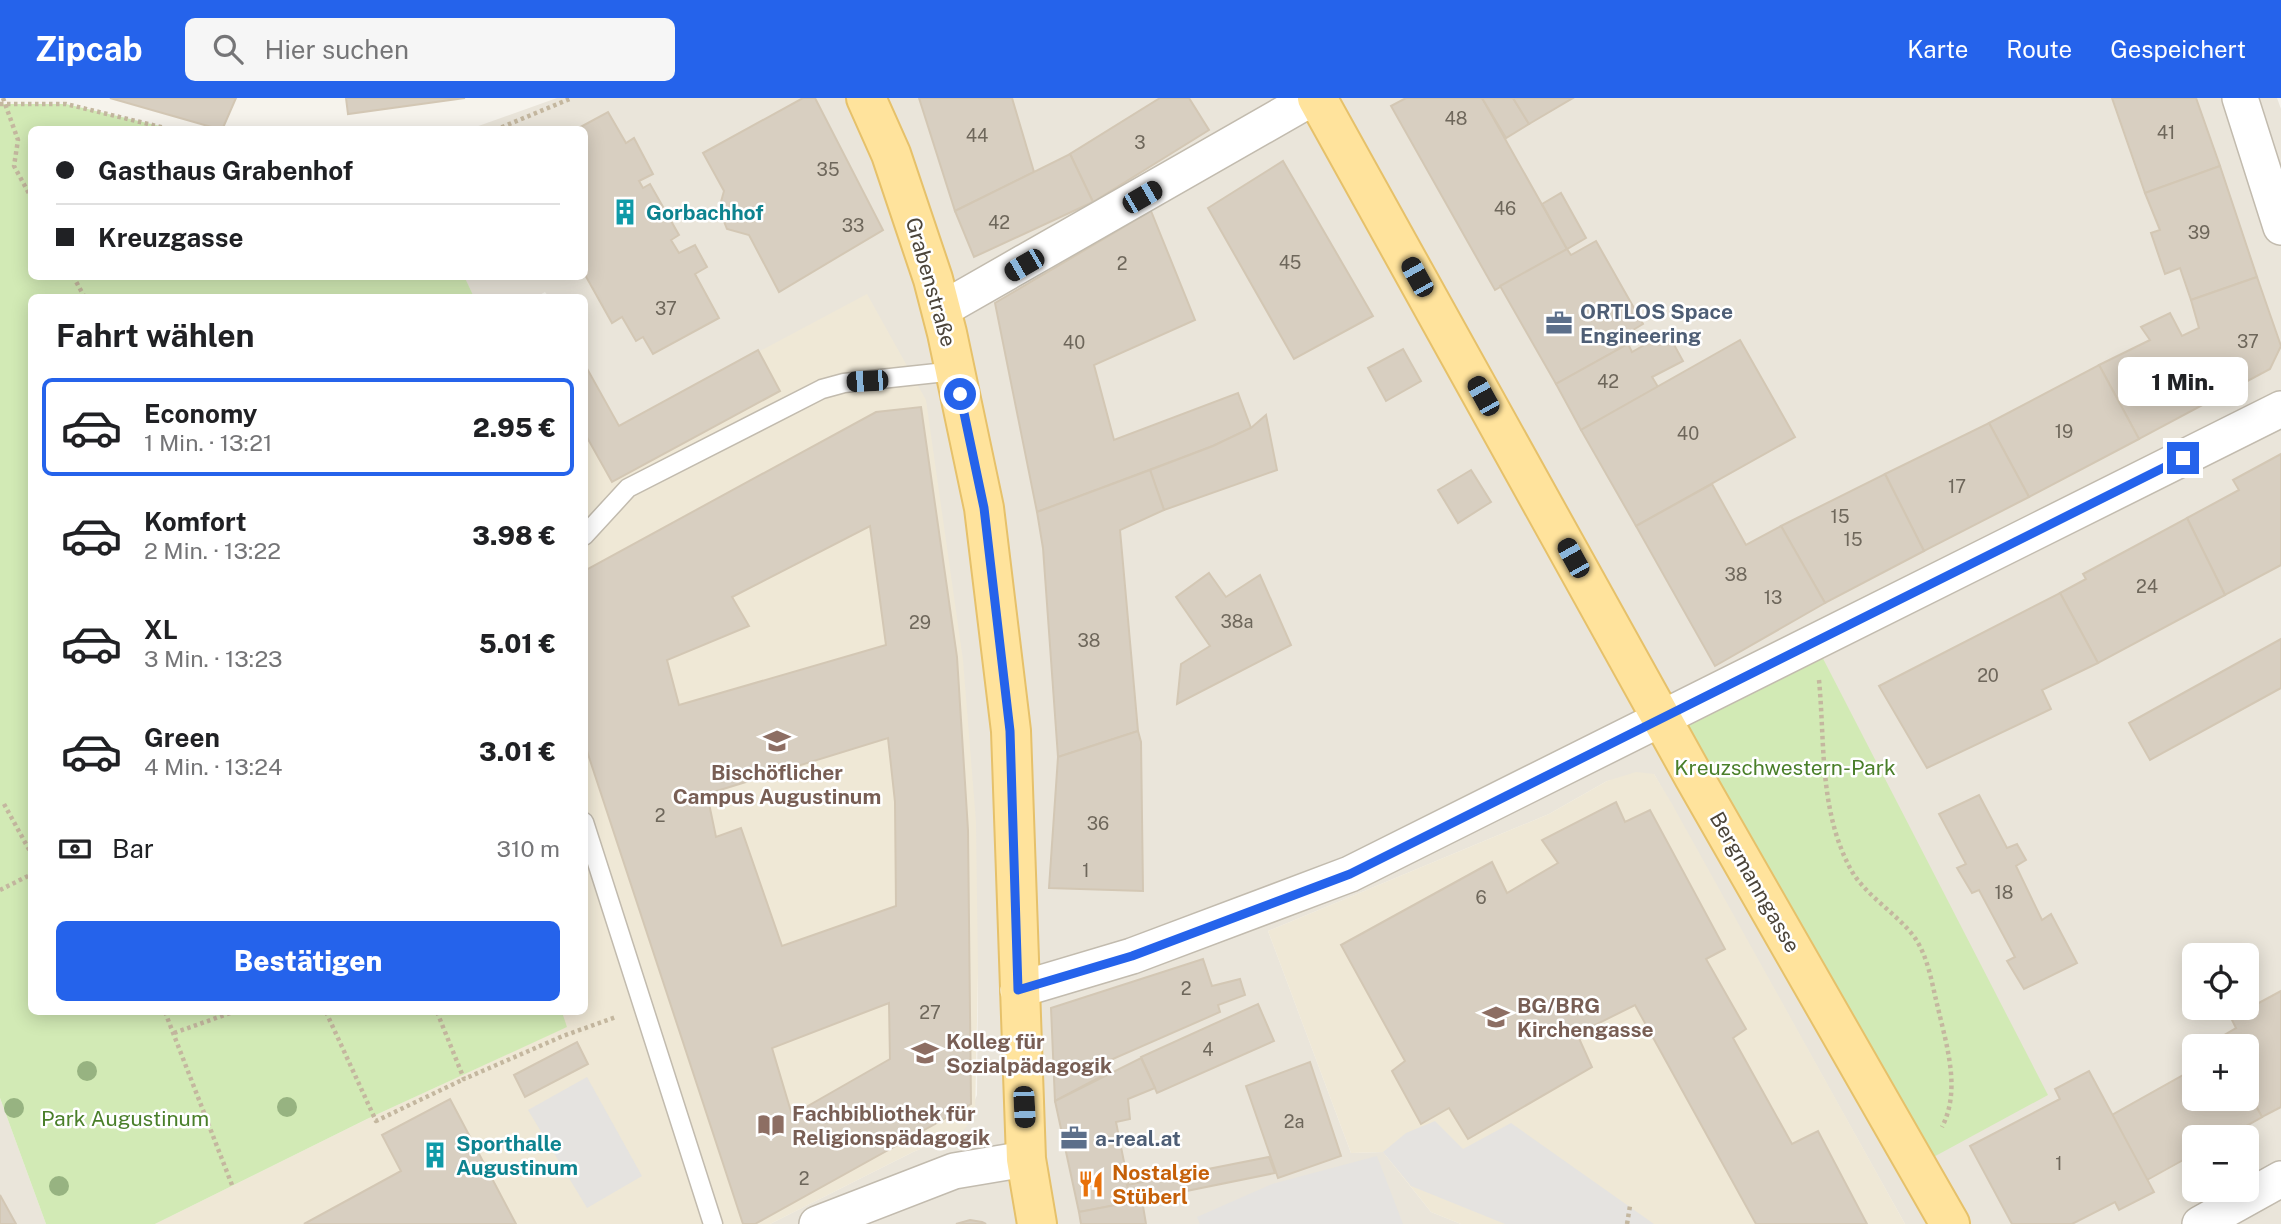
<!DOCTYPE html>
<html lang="de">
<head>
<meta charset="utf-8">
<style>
	:root { --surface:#fff; --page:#f6f6f6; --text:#202124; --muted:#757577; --line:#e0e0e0; --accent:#2563eb }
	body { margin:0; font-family:"Public Sans",sans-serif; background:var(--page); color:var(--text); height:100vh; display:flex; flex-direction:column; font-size:26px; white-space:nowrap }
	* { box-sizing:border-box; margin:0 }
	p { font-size:23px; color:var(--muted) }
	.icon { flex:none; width:38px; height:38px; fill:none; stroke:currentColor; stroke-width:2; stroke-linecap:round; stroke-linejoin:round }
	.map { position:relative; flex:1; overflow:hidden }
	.drawer { position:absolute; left:28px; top:196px; width:560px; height:721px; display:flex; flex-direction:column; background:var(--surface); border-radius:10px; box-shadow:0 4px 18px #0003 }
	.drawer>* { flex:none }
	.guide { position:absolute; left:28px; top:28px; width:560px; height:154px; border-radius:10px; box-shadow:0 4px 18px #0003; display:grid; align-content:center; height:154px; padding:0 28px; background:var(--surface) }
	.buttons { position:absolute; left:2182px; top:845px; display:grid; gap:14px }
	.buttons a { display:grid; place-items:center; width:77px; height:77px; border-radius:10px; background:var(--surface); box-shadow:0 4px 18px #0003; font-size:35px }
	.end { position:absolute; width:32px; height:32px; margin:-16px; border:9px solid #2563eb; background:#fff; box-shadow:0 0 0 4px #fff }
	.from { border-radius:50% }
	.bubble { position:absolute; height:49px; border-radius:10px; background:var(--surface); box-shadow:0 4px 18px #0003; font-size:23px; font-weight:800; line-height:49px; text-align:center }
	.car { position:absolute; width:21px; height:42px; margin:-21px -10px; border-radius:9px; box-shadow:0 0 5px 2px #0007; background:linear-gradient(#222 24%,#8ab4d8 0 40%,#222 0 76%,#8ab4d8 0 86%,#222 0) }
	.guide b { display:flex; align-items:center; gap:24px; height:66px; font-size:26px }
	.guide b+b { border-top:2px solid var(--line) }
	.guide i { width:18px; height:18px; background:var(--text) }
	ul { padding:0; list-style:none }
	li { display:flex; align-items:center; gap:21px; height:98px; margin:0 14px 10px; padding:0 14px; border:4px solid transparent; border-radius:10px }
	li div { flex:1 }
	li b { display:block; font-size:26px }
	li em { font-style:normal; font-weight:800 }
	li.active { border-color:var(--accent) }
	li>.icon { width:63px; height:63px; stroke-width:1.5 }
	h2 { padding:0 28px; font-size:32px; line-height:84px }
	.pay { display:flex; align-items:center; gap:18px; height:77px; padding:0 28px; font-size:26px }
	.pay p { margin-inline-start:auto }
	.button { display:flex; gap:14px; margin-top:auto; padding:14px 28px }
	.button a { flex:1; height:80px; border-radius:10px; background:var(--accent); color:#fff; font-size:28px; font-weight:800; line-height:80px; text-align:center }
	header { display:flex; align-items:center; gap:42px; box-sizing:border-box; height:98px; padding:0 35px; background:var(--accent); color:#fff }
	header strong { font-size:33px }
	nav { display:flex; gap:38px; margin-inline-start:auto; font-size:24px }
	.search { width:490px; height:63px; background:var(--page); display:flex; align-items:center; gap:18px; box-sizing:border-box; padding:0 24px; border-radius:10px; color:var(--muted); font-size:26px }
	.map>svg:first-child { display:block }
</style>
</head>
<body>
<header>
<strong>Zipcab</strong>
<div class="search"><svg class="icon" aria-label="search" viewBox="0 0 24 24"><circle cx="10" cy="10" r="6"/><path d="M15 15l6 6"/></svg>Hier suchen</div>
<nav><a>Karte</a><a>Route</a><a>Gespeichert</a></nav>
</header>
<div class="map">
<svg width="2281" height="1126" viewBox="0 0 2281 1126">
	<rect width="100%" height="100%" fill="#f6f3ec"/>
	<g fill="#eae5da" fill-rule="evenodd">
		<path d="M557 0H2277L2281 11V1126H1905L1654 676 1607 683 1549 716 1268 833 1351 1055 1383 1054 1431 1114 1461 1126H770L913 1054 962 1033 977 997 978 875 758 252 619 328 585 265 584 200 549 199 545 194 536 199H474L464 179 584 178V32L470 31ZM2194 858H2247V910H2194ZM2194 948H2247V1001H2194ZM2194 1040H2247V1092H2194Z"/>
		<path d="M0 1000 46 1126H0Z"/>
	</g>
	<g fill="#efe8d6">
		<path d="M867 196 926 302 963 562 976 724 978 875 975 1017 963 1033 913 1054 770 1126H155L367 1021 566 929 562 914H584V792L587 791 584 783 585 265 619 328Z"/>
		<path d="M1636 674 1654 676 1672 706 1905 1126H1461L1431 1114 1383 1054 1351 1055 1268 833 1549 716 1607 683Z"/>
	</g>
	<g fill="#d2eab5">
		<path d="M0 6H66L173 31 32 32V178H464L474 199 32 200V914H562L567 929 367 1021 155 1126H46L0 1000Z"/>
		<path d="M1815 545 2048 997 1917 1068 1663 622Z"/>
	</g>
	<g fill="#e5e3e0">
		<path d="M587 979 642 1078 587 1110 528 1012Z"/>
		<path d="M1435 1023 1463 1051 1511 1025 1654 1126H1505L1411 1088 1383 1054 1406 1035Z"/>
		<path d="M1377 1058 1403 1126H1200L1197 1119 1272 1086Z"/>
	</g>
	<g fill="#d8cfc1" stroke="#d3c7b4" stroke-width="2" fill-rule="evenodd">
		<path d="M110 0H236L222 32Z"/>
		<path d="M346 0H465L348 16Z"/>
		<path d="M803 0H815L883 132 779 194 749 137 727 131 719 111 724 93 703 55Z"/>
		<path d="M919 0H1012L1034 74 955 113Z"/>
		<path d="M1160 0H1189L1209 32 1093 104 1070 56Z"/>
		<path d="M1406 0H1482L1567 151 1495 192 1391 8Z"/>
		<path d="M1482 0H1513L1529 26 1506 40Z"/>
		<path d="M1513 0H1573L1529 26Z"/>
		<path d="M2112 0H2196L2220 68 2145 95Z"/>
		<path d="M608 14 626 45 634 40 653 76 639 83 643 90 650 86 679 137 671 142 679 155 695 147 707 169 695 176 719 220 653 256 643 239 636 243 622 219 612 225 584 175V32H575Z"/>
		<path d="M1070 56 1093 104 974 159 955 113Z"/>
		<path d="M1283 63 1373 218 1294 261 1208 110Z"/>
		<path d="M2220 68 2257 179 2191 202 2180 170 2165 176 2151 135 2160 132 2145 95Z"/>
		<path d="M1561 95 1586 140 1567 151 1542 106Z"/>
		<path d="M1151 113 1195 222 1094 267 1114 342 1238 295 1251 330 1213 348 1037 414 995 205Z"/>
		<path d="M1596 143 1643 226 1623 238 1628 246 1556 286 1500 188 1567 151 1571 157Z"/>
		<path d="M2257 179 2281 248 2270 271 2139 341 2099 267 2150 242 2141 229 2170 215 2182 238 2199 230 2191 202Z"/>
		<path d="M1667 234 1683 263 1652 279 1658 289 1581 332 1556 286 1628 246 1632 254Z"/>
		<path d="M1740 242 1795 339 1636 428 1581 332Z"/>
		<path d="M1403 251 1421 283 1386 303 1368 270Z"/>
		<path d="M758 252 780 293 612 384 584 334V265L619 328Z"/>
		<path d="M2099 267 2139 341 2029 399 1989 325Z"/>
		<path d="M921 309 957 559 968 732 971 1006 755 1126H743L584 644V473L876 314ZM870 428 886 547 679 607 667 562 749 528 732 499ZM888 640 895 704 896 808 782 848 741 730 716 739 707 696ZM889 905 890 961 792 1017 772 950Z"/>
		<path d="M1266 317 1277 372 1164 412 1150 372 1213 348 1251 330Z"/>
		<path d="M1989 325 2029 399 1924 453 1885 376Z"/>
		<path d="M2281 356V467L2225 497 2187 420 2239 392 2233 382Z"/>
		<path d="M1150 372 1164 412 1120 432 1138 633 1058 659 1043 450 1037 414Z"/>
		<path d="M1471 372 1491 404 1458 425 1438 392Z"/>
		<path d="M1885 376 1924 453 1825 505 1781 428Z"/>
		<path d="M1712 386 1746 447 1781 428 1825 505 1715 568 1636 428Z"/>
		<path d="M2187 420 2225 497 2098 565 2060 495 2086 481 2083 476Z"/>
		<path d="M1209 475 1226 499 1260 477 1291 547 1177 606 1181 566 1210 548 1176 499Z"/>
		<path d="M2060 495 2098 565 2042 592 2051 611 1927 670 1879 588Z"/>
		<path d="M2281 541V590L2150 662 2129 625Z"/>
		<path d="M1138 633 1141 644 1143 793 1049 790 1058 659Z"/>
		<path d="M1979 697 2007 750 2017 746 2026 762 2016 768 2042 822 2051 816 2077 865 2024 891 2007 863 2015 859 1979 792 1972 795 1957 770 1966 766 1939 716Z"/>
		<path d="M1616 704 1625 724 1650 712 1725 851 1706 861 1746 931 1733 940 1792 1046 1818 1033 1867 1126H1756L1635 907 1577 936 1592 969 1468 1041 1449 1010 1421 1026 1392 973 1405 963 1341 847 1492 764 1507 795 1558 765 1542 742Z"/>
		<path d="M1203 861 1212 888 1240 881 1245 897 1218 907 1220 914 1099 967 1102 978 1055 1003 1051 910Z"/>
		<path d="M2281 893V1009L2262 1019 2247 992V948H2224L2219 940 2236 930 2231 920Z"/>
		<path d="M1258 906 1274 943 1157 995 1141 959Z"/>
		<path d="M577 944 588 966 525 999 514 977Z"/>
		<path d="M1141 960 1155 990 1128 1001 1130 1021 1116 1024 1132 1104 1079 1114 1055 1003Z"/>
		<path d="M1310 964 1341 1058 1278 1080 1246 988Z"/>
		<path d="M2194 971V1001H2247V992L2262 1019 2225 1040H2194V1056L2147 1082 2112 1017Z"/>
		<path d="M2089 973 2154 1094 2119 1112 2115 1104 2072 1126H2012L1970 1048 2060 1001 2055 991Z"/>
		<path d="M450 1001 516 1126H304L401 1073 382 1037Z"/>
		<path d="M1269 1059 1275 1075 1132 1104 1127 1087Z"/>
		<path d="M0 1097 16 1126H0Z"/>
		<path d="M1142 1102 1146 1126H1081L1079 1114Z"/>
		<path d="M970 1122 982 1124 986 1126H956Z"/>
	</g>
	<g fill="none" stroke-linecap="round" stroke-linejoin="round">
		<g stroke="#c2bbae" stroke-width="21">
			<g id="lane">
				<path d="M584 438 628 390 822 291 844 285 955 273"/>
				<path d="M584 724 713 1126"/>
			</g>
		</g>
		<g stroke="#c2bbae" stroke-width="38">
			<g id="street">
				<path d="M2240 0 2281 129"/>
				<path d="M941 212 1312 0"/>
				<path d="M1018 892 1132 858 1350 776 2281 311"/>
				<path d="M817 1126 954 1073 1026 1061"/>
				<path d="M2200 1126 2281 1081"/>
			</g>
		</g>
		<g stroke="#e6c16a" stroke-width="42">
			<g id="primary">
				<path d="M866 0 891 56 933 181 947 235 984 410 1011 633 1026 1061 1037 1126"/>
				<path d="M1317 0 1694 679 1950 1126"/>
			</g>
		</g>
		<g stroke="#c4b79f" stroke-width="4.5" stroke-dasharray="3.5 3.5" stroke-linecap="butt">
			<path d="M3 0 18 42 14 68 32 101"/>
			<path d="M0 6H66L173 32"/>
			<path d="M495 32 572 0"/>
			<path d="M73 178 85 200"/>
			<path d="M1819 582C1825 645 1819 711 1850 770 1864 797 1897 815 1915 840 1929 861 1932 887 1938 910 1947 949 1961 992 1942 1029"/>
			<path d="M4 706 32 757"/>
			<path d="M0 792 32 776"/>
			<path d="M165 914 232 1087"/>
			<path d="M326 914 376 1023 464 981"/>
			<path d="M437 914 464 981 563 938 616 919"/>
			<path d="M174 935 233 914"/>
			<path d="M1627 1126 1630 1108"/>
		</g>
		<use href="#lane" stroke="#fff" stroke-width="18"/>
		<use href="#street" stroke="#fff" stroke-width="35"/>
		<use href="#primary" stroke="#ffe39c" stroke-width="38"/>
	</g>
	<g fill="#97b381">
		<circle cx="87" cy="973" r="10"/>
		<circle cx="287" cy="1009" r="10"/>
		<circle cx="14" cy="1010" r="10"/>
		<circle cx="59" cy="1088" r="10"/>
	</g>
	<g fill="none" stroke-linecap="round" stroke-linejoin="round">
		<path stroke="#2563eb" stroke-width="9" d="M960 296 984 410 1010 633 1018 892 1132 858 1350 776 2183 360"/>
	</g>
	<defs>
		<g id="building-bare" transform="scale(2.1)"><path d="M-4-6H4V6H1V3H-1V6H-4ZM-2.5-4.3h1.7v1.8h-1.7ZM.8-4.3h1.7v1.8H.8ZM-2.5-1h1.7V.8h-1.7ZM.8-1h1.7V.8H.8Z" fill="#0f9aa8" stroke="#fff" stroke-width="2.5" paint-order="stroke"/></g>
		<g id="office-bare" transform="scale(2.1)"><path d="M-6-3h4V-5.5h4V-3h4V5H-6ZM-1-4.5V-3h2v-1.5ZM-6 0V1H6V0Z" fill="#5c6f8a" stroke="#fff" stroke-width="2.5" paint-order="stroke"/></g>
		<g id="school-bare" transform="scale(2.1)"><path d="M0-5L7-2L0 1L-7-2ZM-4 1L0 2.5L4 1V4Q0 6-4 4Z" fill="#8d6e63" stroke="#fff" stroke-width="2.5" paint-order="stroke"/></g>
		<g id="library-bare" transform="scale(2.1)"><path d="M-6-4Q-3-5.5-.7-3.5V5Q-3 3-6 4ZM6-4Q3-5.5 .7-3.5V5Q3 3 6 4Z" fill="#8d6e63" stroke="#fff" stroke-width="2.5" paint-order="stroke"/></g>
		<g id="restaurant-bare" transform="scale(2.1)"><path d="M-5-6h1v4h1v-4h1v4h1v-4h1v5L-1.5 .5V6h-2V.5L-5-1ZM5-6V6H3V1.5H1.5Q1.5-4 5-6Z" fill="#e8710a" stroke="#fff" stroke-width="2.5" paint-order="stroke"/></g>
	</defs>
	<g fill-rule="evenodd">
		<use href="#building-bare" x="625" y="114"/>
		<use href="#office-bare" x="1559" y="225"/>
		<use href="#school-bare" x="777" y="643"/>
		<use href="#school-bare" x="1496" y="919"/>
		<use href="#school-bare" x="925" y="955"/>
		<use href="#library-bare" x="771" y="1027"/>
		<use href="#office-bare" x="1074" y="1040"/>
		<use href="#building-bare" x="435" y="1057"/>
		<use href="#restaurant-bare" x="1091" y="1086"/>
	</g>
	<g text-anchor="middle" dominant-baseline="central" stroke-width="5" stroke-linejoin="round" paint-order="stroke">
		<g font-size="18" fill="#6e675b">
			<text x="1456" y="20">48</text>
			<text x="2166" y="34">41</text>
			<text x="977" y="37">44</text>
			<text x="1140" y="44">3</text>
			<text x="828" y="71">35</text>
			<text x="1505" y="110">46</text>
			<text x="999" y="124">42</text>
			<text x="853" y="127">33</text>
			<text x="2199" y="134">39</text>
			<text x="1290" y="164">45</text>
			<text x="1122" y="165">2</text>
			<text x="666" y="210">37</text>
			<text x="2248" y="243">37</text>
			<text x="1074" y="244">40</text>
			<text x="1608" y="283">42</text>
			<text x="2064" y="333">19</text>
			<text x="1688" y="335">40</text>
			<text x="1957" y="388">17</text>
			<text x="1840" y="418">15</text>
			<text x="1853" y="441">15</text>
			<text x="1736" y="476">38</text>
			<text x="2147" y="488">24</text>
			<text x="1773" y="499">13</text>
			<text x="1237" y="523">38a</text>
			<text x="920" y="524">29</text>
			<text x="1089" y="542">38</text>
			<text x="1988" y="577">20</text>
			<text x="660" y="717">2</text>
			<text x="1098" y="725">36</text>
			<text x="1086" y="772">1</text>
			<text x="2004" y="794">18</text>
			<text x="1481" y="799">6</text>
			<text x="1186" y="890">2</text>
			<text x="930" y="914">27</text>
			<text x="1208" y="951">4</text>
			<text x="1294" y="1023">2a</text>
			<text x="2059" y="1065">1</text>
			<text x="804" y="1080">2</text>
		</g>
		<g font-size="21" font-weight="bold" fill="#0d838f" stroke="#fff" text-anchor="start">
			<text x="646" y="114">Gorbachhof</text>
			<text x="456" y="1045">Sporthalle<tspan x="456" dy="24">Augustinum</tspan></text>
		</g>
		<g font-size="21" fill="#4b4439" stroke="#fff">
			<text transform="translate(931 184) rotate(74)">Grabenstraße</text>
			<text transform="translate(1755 784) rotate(60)">Bergmanngasse</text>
		</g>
		<g font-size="21" font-weight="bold" fill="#4e5e75" stroke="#fff" text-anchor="start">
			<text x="1580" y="213">ORTLOS Space<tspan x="1580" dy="24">Engineering</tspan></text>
			<text x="1095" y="1040">a-real.at</text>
		</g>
		<g font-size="21" fill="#4a7f2a" stroke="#fff">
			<text x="1785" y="669">Kreuzschwestern-Park</text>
			<text x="125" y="1020">Park Augustinum</text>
		</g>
		<g font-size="21" font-weight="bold" fill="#785e54" stroke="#fff" text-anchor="start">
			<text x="777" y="674" text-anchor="middle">Bischöflicher<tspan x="777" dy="24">Campus Augustinum</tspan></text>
			<text x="1517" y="907">BG/BRG<tspan x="1517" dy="24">Kirchengasse</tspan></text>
			<text x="946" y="943">Kolleg für<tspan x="946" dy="24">Sozialpädagogik</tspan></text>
			<text x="792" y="1015">Fachbibliothek für<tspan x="792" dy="24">Religionspädagogik</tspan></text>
		</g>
		<g font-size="21" font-weight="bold" fill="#c56008" stroke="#fff" text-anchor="start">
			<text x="1112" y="1074">Nostalgie<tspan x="1112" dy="24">Stüberl</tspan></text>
		</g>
	</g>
</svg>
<div class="buttons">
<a><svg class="icon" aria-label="locate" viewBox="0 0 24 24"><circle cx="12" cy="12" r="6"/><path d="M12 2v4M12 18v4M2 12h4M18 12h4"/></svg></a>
<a>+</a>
<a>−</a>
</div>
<i class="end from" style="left:960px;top:296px"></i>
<i class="end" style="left:2183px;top:360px"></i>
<div class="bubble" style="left:2118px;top:259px;width:130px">1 Min.</div>
<i class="car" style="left:1142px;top:99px;rotate:60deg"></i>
<i class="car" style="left:1024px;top:167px;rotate:240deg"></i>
<i class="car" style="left:1417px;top:179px;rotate:331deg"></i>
<i class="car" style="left:867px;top:283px;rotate:267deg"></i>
<i class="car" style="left:1483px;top:298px;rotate:331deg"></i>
<i class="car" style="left:1573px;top:460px;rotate:331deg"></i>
<i class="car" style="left:1024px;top:1009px;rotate:177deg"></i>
<div class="guide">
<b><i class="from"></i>Gasthaus Grabenhof</b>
<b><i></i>Kreuzgasse</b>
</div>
<section class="drawer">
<h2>Fahrt wählen</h2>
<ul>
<li class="active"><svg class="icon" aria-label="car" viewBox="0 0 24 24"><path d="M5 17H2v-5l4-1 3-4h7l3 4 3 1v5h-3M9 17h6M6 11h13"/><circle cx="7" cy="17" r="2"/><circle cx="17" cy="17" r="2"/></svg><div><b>Economy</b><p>1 Min. · 13:21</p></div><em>2.95 €</em></li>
<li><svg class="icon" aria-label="car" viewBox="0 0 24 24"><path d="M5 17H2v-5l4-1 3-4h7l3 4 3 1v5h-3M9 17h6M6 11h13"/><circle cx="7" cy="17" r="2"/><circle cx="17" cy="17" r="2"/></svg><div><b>Komfort</b><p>2 Min. · 13:22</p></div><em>3.98 €</em></li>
<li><svg class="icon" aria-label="car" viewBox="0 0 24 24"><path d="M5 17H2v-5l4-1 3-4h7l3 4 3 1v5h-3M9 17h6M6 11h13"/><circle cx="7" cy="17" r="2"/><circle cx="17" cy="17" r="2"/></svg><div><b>XL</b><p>3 Min. · 13:23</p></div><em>5.01 €</em></li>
<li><svg class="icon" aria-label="car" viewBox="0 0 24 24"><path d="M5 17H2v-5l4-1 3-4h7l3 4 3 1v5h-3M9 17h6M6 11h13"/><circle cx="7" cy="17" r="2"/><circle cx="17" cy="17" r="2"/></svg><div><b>Green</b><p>4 Min. · 13:24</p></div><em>3.01 €</em></li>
</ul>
<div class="pay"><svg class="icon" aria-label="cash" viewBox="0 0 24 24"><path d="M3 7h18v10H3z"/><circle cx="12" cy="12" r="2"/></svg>Bar<p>310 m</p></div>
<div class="button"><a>Bestätigen</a></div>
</section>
</div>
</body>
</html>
